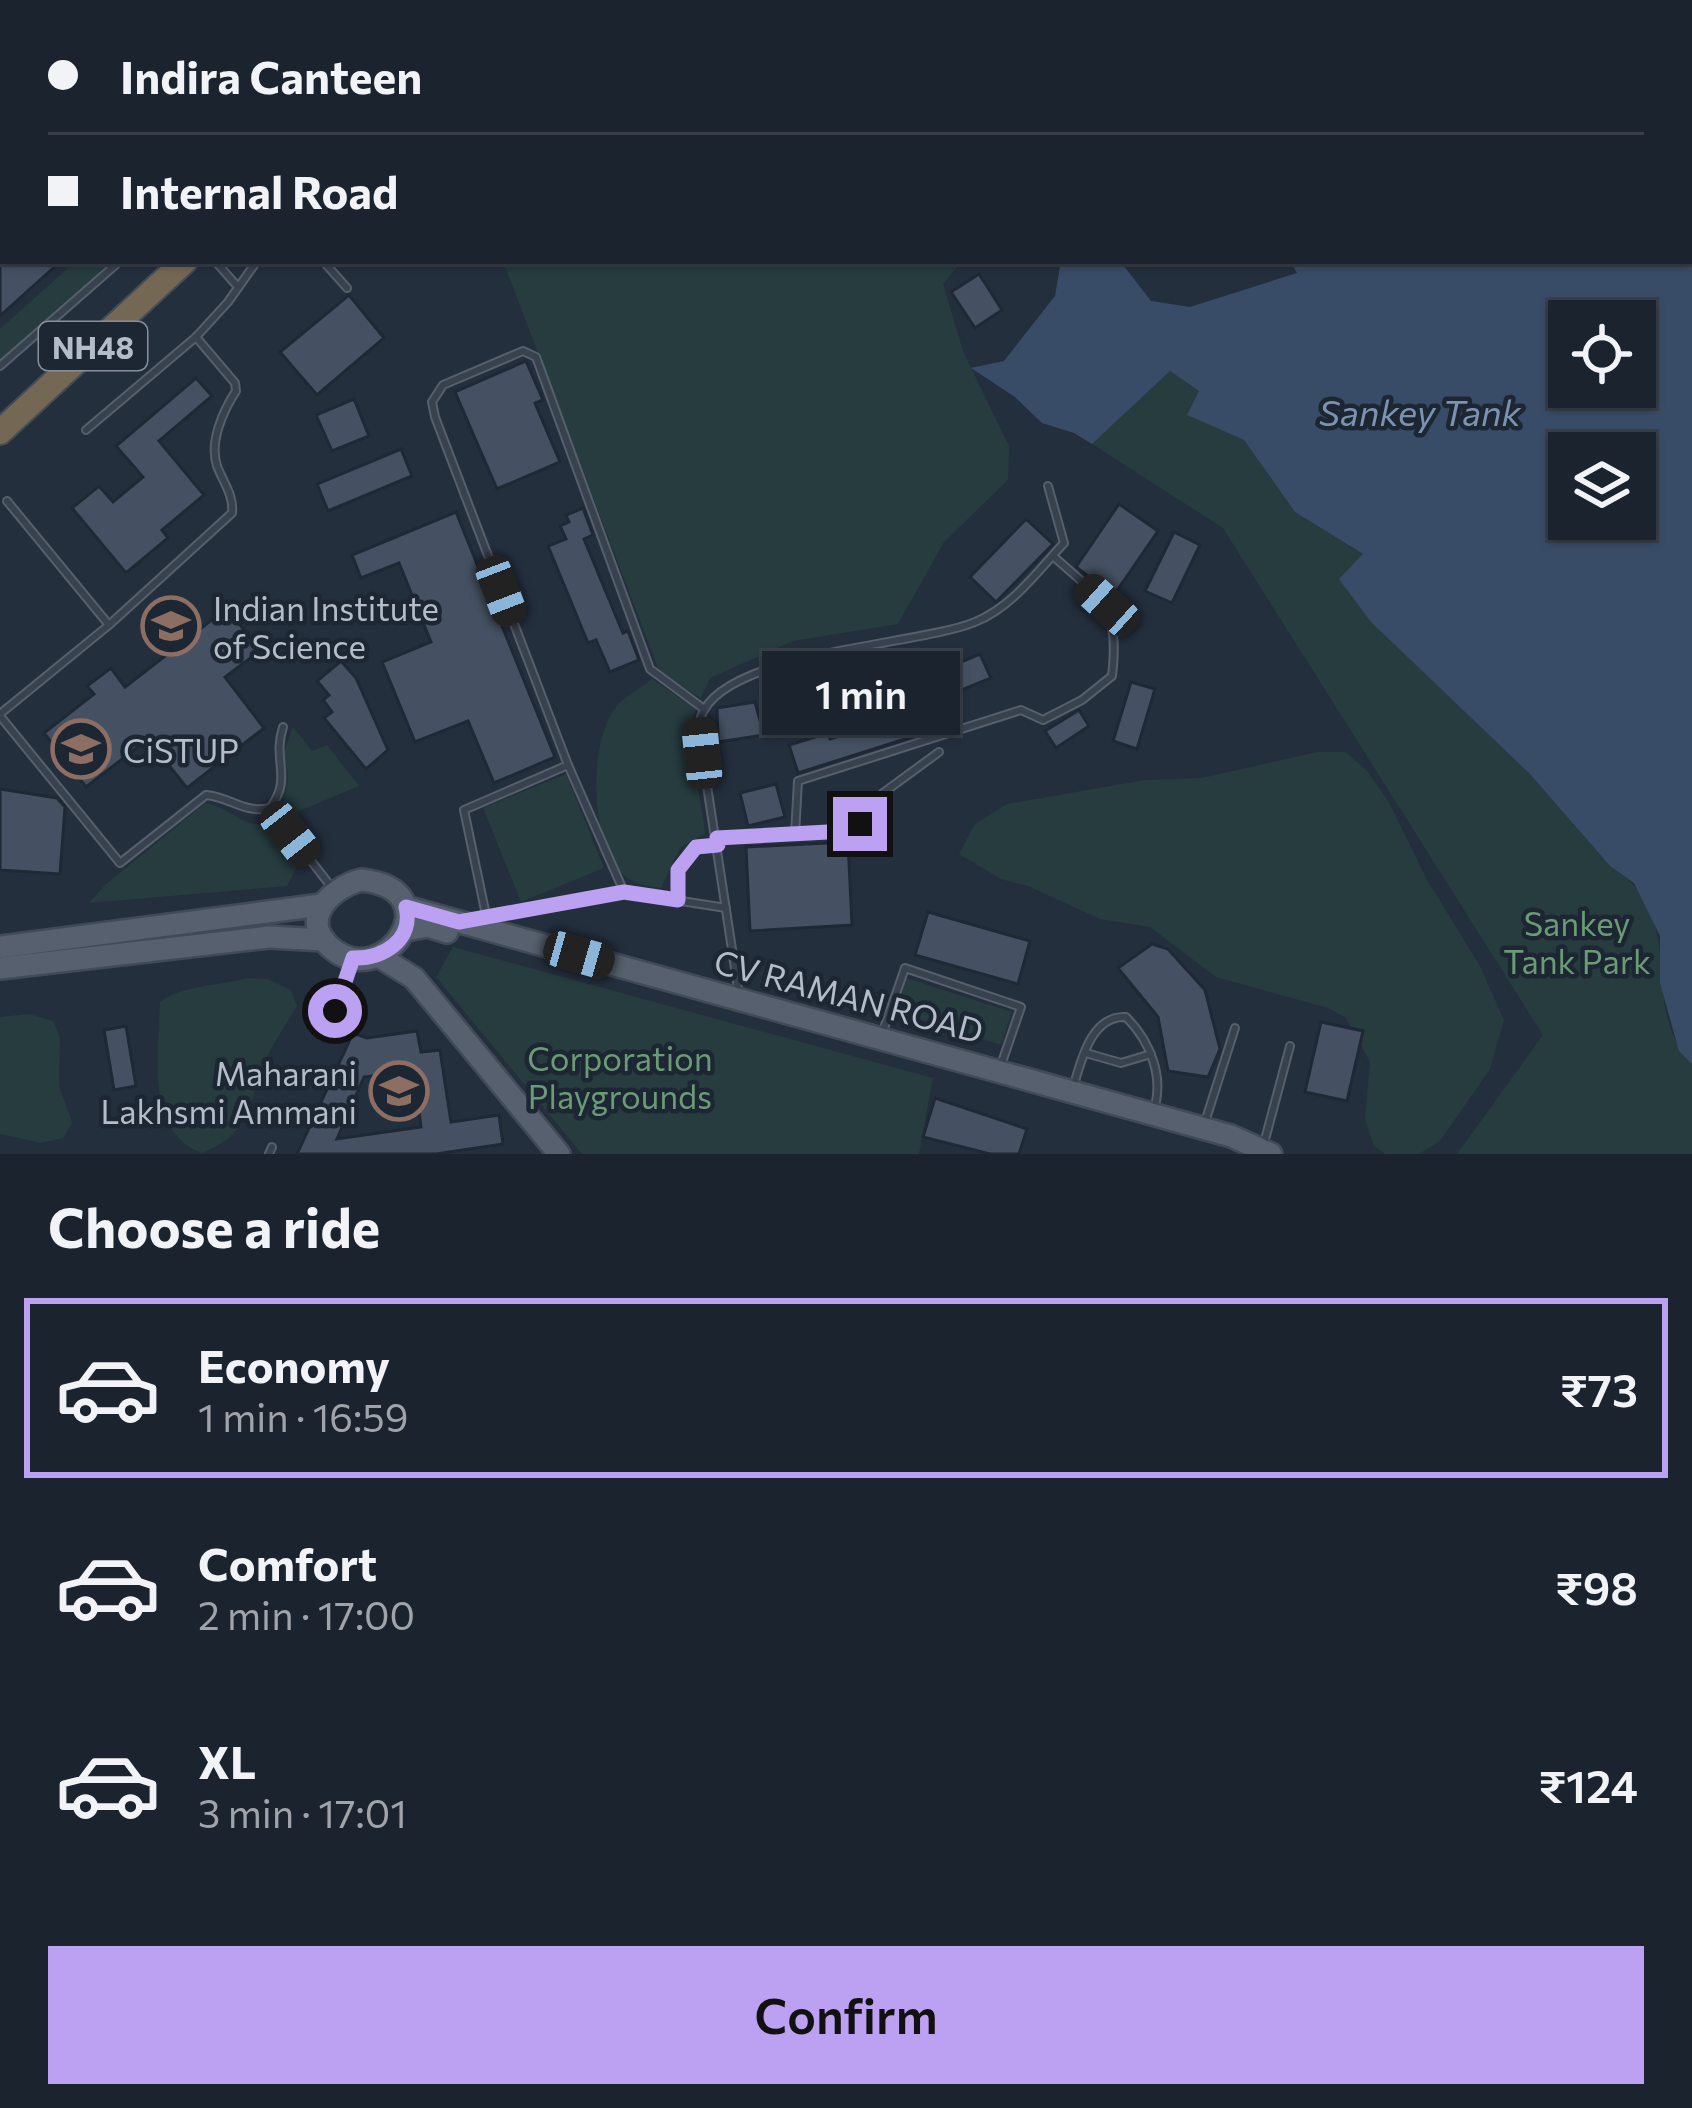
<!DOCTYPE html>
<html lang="en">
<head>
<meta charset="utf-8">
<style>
	:root { --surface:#1b232e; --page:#282f3a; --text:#f1f3f6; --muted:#a0a4aa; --line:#39404a; --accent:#bca0f2 }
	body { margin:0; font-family:Commissioner,sans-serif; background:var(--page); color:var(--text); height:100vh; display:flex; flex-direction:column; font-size:45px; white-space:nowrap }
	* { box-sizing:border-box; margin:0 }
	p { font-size:39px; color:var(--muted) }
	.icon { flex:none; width:66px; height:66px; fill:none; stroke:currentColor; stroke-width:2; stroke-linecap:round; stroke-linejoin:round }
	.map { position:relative; height:1154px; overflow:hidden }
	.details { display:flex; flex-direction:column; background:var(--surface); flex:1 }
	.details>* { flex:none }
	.guide { position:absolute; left:0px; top:0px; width:1692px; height:264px; box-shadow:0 3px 9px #0004,0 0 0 3px var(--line); display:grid; align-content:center; height:264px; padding:0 48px; background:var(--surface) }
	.tools { position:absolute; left:1548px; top:300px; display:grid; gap:24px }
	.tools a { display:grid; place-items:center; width:108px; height:108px; border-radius:0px; background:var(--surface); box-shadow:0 3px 9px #0004,0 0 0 3px var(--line); font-size:60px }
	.end { position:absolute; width:54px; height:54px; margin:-27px; border:15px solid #bca0f2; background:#111; box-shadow:0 0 0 6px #111 }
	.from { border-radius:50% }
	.bubble { position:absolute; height:84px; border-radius:0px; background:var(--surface); box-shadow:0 3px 9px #0004,0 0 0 3px var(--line); font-size:39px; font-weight:600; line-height:84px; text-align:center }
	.car { position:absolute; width:36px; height:72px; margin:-36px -18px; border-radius:15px; box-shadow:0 0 9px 3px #0007; background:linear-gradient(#222 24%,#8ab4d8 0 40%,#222 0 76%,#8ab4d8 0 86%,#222 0) }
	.guide b { display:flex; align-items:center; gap:42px; height:114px; font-size:45px }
	.guide b+b { border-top:3px solid var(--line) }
	.guide i { width:30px; height:30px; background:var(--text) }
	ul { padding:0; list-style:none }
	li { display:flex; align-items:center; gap:36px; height:180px; margin:0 24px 18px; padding:0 24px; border:6px solid transparent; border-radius:0px }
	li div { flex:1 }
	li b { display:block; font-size:45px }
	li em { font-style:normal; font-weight:600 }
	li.selected { border-color:var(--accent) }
	li>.icon { width:108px; height:108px; stroke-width:1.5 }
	h2 { padding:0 48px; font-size:54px; line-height:144px }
	.action { display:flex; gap:24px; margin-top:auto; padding:24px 48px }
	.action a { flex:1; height:138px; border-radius:0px; background:var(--accent); color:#111; font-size:48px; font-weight:600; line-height:138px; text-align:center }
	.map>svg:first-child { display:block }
</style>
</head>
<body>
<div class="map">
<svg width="1692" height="1154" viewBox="0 0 1692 1154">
	<rect width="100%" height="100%" fill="#242f3e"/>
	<g fill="#263c3f">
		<path d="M1151 0H1692V69L1689 3H1149Z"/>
		<path d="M76 261H115L0 361V329Z"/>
		<path d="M503 261H962L943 284 963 351 1009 446 1008 480 944 542 898 624 793 641 710 678 701 698 660 673Z"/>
		<path d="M1170 371 1200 391 1187 415 1244 440 1295 512 1364 555 1529 773 1610 866C1692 916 1636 1006 1692 1064V1154H1457L1543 1035 1223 528 1092 444Z"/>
		<path d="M652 679 696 709 689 726 705 833 680 848 661 888C649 886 636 885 626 877 589 848 588 744 615 708 623 697 641 688 652 679Z"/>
		<path d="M293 727 312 751 327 745 359 786 287 816 280 808C289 789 290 774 283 755Z"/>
		<path d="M1318 752H1346L1368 772 1390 804 1427 880 1480 966 1504 1020 1490 1069 1440 1141 1419 1154H1385L1374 1146 1365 1120 1370 1062 1346 1018 1328 1008 1216 977 1150 927 1100 919 1028 886 1001 879 959 854 975 824 1007 804 1145 780 1202 778Z"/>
		<path d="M566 774 604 868 521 902 483 808Z"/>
		<path d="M205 803C228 806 246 831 270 823L301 860 287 886 89 903 105 885Z"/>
		<path d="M453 947 933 1078 919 1154H582L436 977Z"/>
		<path d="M247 978 267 979 291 990 297 1006C286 1025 272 1044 264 1064 247 1105 251 1134 202 1153 144 1132 159 1052 160 1002 182 985 219 986 247 978Z"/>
		<path d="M906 978 1012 1012 1001 1045 896 1012Z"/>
		<path d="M29 1014 53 1021 60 1037 59 1086 72 1122 63 1138 41 1143 0 1134V1017Z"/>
	</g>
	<path fill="#394c67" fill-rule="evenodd" d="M1689 66 1692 69V1064L1679 1051 1660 983V936L1634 883 1610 866 1529 773 1371 622 1339 579 1363 554 1295 512 1244 440 1187 415 1199 391 1170 371 1092 444 1074 433 1042 423 1015 397 971 368 1004 361 1055 296 1061 261H1120L1151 301 1190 307 1297 273 1290 261H1689ZM1635 321V387H1569V321ZM1635 453V519H1569V453Z"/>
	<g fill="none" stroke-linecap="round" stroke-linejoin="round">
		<path stroke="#394c67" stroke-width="4.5" d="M785 0 789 3"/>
	</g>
	<g fill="#455162" stroke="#1f2835" stroke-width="3" fill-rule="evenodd">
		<path d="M0 261H61L0 316Z"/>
		<path d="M979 274 1002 310 975 328 951 292Z"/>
		<path d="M349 295 384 338 317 395 280 352Z"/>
		<path d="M526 361 543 400 535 403 560 462 497 489 455 392Z"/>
		<path d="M196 378 212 396 159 441 204 495 162 530 168 538 126 573 72 508 99 486 113 502 143 477 116 446Z"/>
		<path d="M354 399 369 436 332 451 316 415Z"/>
		<path d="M401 449 412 476 328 511 317 484Z"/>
		<path d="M1119 504 1158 531 1114 595 1076 567Z"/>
		<path d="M583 508 593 535 584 539 623 633 628 631 639 660 610 672 596 640 588 643 548 546 566 539 560 526 569 522 566 515Z"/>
		<path d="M456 512 555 757 494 783 468 721 415 742 382 662 431 642 399 563 361 578 352 555Z"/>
		<path d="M1026 519 1053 544 996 602 970 577Z"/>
		<path d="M1174 532 1200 545 1172 603 1145 591Z"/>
		<path d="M227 608 260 651 225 677 264 728 187 788 148 739 86 787 44 733 94 694 87 686 111 668 125 687Z"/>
		<path d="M980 654 991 678 940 699 930 675Z"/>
		<path d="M341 661 356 678 388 750 366 769 324 718 332 712 323 700 329 695 317 681Z"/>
		<path d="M830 664 840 704 799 714 789 674Z"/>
		<path d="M1131 682 1155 689 1137 749 1113 741Z"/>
		<path d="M755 702 764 735 718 742 717 708Z"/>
		<path d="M1079 710 1089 726 1056 748 1045 731Z"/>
		<path d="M915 713 921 734 798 773 789 745 828 733 830 739Z"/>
		<path d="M776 784 785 817 748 826 740 793Z"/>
		<path d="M0 789 57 798 65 807 60 874 0 870Z"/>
		<path d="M848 842 852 925 750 931 746 847Z"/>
		<path d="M928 912 1030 941 1018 984 915 955Z"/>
		<path d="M1152 944 1168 949 1205 990 1220 1049 1208 1077 1168 1071 1158 1017 1118 968Z"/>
		<path d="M1321 1022 1363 1031 1347 1101 1305 1092Z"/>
		<path d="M126 1026 136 1086 114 1090 104 1030Z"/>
		<path d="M417 1031 421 1052 440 1050 451 1122 499 1115 503 1144 436 1154H297L353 1033 367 1038ZM414 1070 421 1127 337 1139 364 1077Z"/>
		<path d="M935 1098 1027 1129 1019 1154H990L923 1137Z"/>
	</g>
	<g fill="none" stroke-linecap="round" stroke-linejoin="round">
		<g stroke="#565f6c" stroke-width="10">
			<g id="lane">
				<path d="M518 0 521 3"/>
				<path d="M670 0 672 3"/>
				<path d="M743 0 747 3"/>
				<path d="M931 0 937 3"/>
				<path d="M111 3 114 0"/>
				<path d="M407 3 410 0"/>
				<path d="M532 3 536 0"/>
				<path d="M0 109 3 106"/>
				<path d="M215 261 238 287"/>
				<path d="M323 261 347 288"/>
				<path d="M0 366 120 261"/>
				<path d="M86 430 196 337 228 302 257 261"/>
				<path d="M7 501 109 625"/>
				<path d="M704 709 650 669 536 357 523 351 443 385 432 402 435 417 568 765 624 892 726 908"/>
				<path d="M0 714 109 625 232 513C234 495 223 482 217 466 209 442 223 411 236 391L235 383 196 337"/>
				<path d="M0 716 120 863 206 795C230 797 245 814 270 808L333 889"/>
				<path d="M270 808C293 778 272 760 283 727"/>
				<path d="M795 834 798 781 1021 710 1043 720 1082 700 1112 676C1120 606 1101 599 1053 556"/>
				<path d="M717 838 847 831 860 824 883 793 939 752"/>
				<path d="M678 900V870L696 847 717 845"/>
				<path d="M486 915 464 810 568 765"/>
				<path d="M474 919 624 892"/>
				<path d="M739 995 702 753C701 742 697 728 701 717 722 652 917 646 975 622 1012 607 1037 572 1064 543L1048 486"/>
				<path d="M335 1011 352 961"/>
				<path d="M882 1034 905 968 1021 1007 1000 1068"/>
				<path d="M1086 1053 1121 1063 1151 1054"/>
				<path d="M1073 1088C1081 1061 1091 1015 1126 1017 1151 1042 1165 1079 1153 1112"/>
				<path d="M1205 1122 1235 1028"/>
				<path d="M1263 1147 1290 1046"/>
				<path d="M269 1154 272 1147"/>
			</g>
		</g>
		<g stroke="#414a57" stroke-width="26">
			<g id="primary">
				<path d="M361 880C454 889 385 995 330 947 299 920 330 888 361 880Z"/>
				<path d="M406 907 1231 1136 1271 1154"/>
				<path d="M406 930 428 926 447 932"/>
				<path d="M0 947 321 905"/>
				<path d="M378 956 414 978 559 1154"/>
				<path d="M0 968 269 937 324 940"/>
			</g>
		</g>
		<g stroke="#434c59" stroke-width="28">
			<g id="highway">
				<path d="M449 3 452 0"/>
				<path d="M475 3 478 0"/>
				<path d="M0 432 185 261"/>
			</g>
		</g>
		<use href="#lane" stroke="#38414e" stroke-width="6"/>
		<use href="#primary" stroke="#56606e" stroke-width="21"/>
		<use href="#highway" stroke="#746855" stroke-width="24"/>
	</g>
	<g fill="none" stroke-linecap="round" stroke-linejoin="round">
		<path stroke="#bca0f2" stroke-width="15" d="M335 1011 353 958C383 959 414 940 406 907L459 922 624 892 678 900V870L696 847 718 845 717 838 847 831 860 824"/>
	</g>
	<defs>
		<g id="university-ring" transform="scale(3)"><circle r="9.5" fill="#1d2633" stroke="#8d6e63" stroke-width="1.5"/><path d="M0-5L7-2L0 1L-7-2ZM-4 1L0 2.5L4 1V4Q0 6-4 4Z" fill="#8d6e63"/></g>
	</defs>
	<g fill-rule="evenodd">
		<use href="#university-ring" x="171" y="626"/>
		<use href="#university-ring" x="81" y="749"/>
		<use href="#university-ring" x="399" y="1091"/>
	</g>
	<g text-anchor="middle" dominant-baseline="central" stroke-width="9" stroke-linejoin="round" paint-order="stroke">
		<rect fill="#1d2633" stroke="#878f9c" stroke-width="3" x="39" y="322" width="108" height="48" rx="9"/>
		<g font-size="30" font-weight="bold" fill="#b4bcc9">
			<text x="93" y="346">NH48</text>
		</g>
		<g font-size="33" fill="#b4bcc9" stroke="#1d2633" text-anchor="start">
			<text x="213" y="607">Indian Institute<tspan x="213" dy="38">of Science</tspan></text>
			<text x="123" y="749">CiSTUP</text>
			<text x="357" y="1072" text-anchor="end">Maharani<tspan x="357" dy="38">Lakhsmi Ammani</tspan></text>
		</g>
		<g font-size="33" fill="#6b9a76" stroke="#1d2633">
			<text x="1577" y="922">Sankey<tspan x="1577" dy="38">Tank Park</tspan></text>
			<text x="620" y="1057">Corporation<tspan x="620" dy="38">Playgrounds</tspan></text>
		</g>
		<g font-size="33" fill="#b4bcc9" stroke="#1d2633">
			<text transform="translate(849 995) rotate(15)">CV RAMAN ROAD</text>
		</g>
		<g font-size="36" font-style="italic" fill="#7c92b1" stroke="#1d2633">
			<text x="1420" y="411">Sankey Tank</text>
		</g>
	</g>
</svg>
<div class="tools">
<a><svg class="icon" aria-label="locate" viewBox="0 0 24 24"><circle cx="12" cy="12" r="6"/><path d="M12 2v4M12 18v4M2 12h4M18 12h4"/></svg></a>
<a><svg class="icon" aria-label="layers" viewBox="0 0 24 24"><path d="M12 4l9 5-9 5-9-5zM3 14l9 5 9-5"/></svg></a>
</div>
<i class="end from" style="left:335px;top:1011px"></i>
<i class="end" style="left:860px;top:824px"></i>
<div class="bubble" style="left:762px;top:651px;width:198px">1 min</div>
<i class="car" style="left:501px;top:591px;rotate:159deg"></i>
<i class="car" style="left:1107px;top:605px;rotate:312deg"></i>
<i class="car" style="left:702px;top:753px;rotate:354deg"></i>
<i class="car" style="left:290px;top:834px;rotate:142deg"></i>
<i class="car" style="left:579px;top:955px;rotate:106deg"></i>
<div class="guide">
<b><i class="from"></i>Indira Canteen</b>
<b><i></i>Internal Road</b>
</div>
</div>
<section class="details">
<h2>Choose a ride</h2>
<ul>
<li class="selected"><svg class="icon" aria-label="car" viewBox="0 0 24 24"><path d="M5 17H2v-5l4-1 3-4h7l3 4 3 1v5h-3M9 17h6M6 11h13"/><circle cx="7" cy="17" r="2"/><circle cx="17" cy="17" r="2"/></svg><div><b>Economy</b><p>1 min · 16:59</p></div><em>₹73</em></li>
<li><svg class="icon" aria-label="car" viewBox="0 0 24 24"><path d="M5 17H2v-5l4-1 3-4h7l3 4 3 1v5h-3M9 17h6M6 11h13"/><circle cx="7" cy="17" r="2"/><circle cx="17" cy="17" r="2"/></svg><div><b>Comfort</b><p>2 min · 17:00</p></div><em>₹98</em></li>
<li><svg class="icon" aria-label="car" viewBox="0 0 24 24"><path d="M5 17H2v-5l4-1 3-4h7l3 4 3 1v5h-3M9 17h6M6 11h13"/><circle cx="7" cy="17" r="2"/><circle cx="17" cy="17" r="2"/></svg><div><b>XL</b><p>3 min · 17:01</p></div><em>₹124</em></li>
</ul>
<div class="action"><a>Confirm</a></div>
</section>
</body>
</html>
